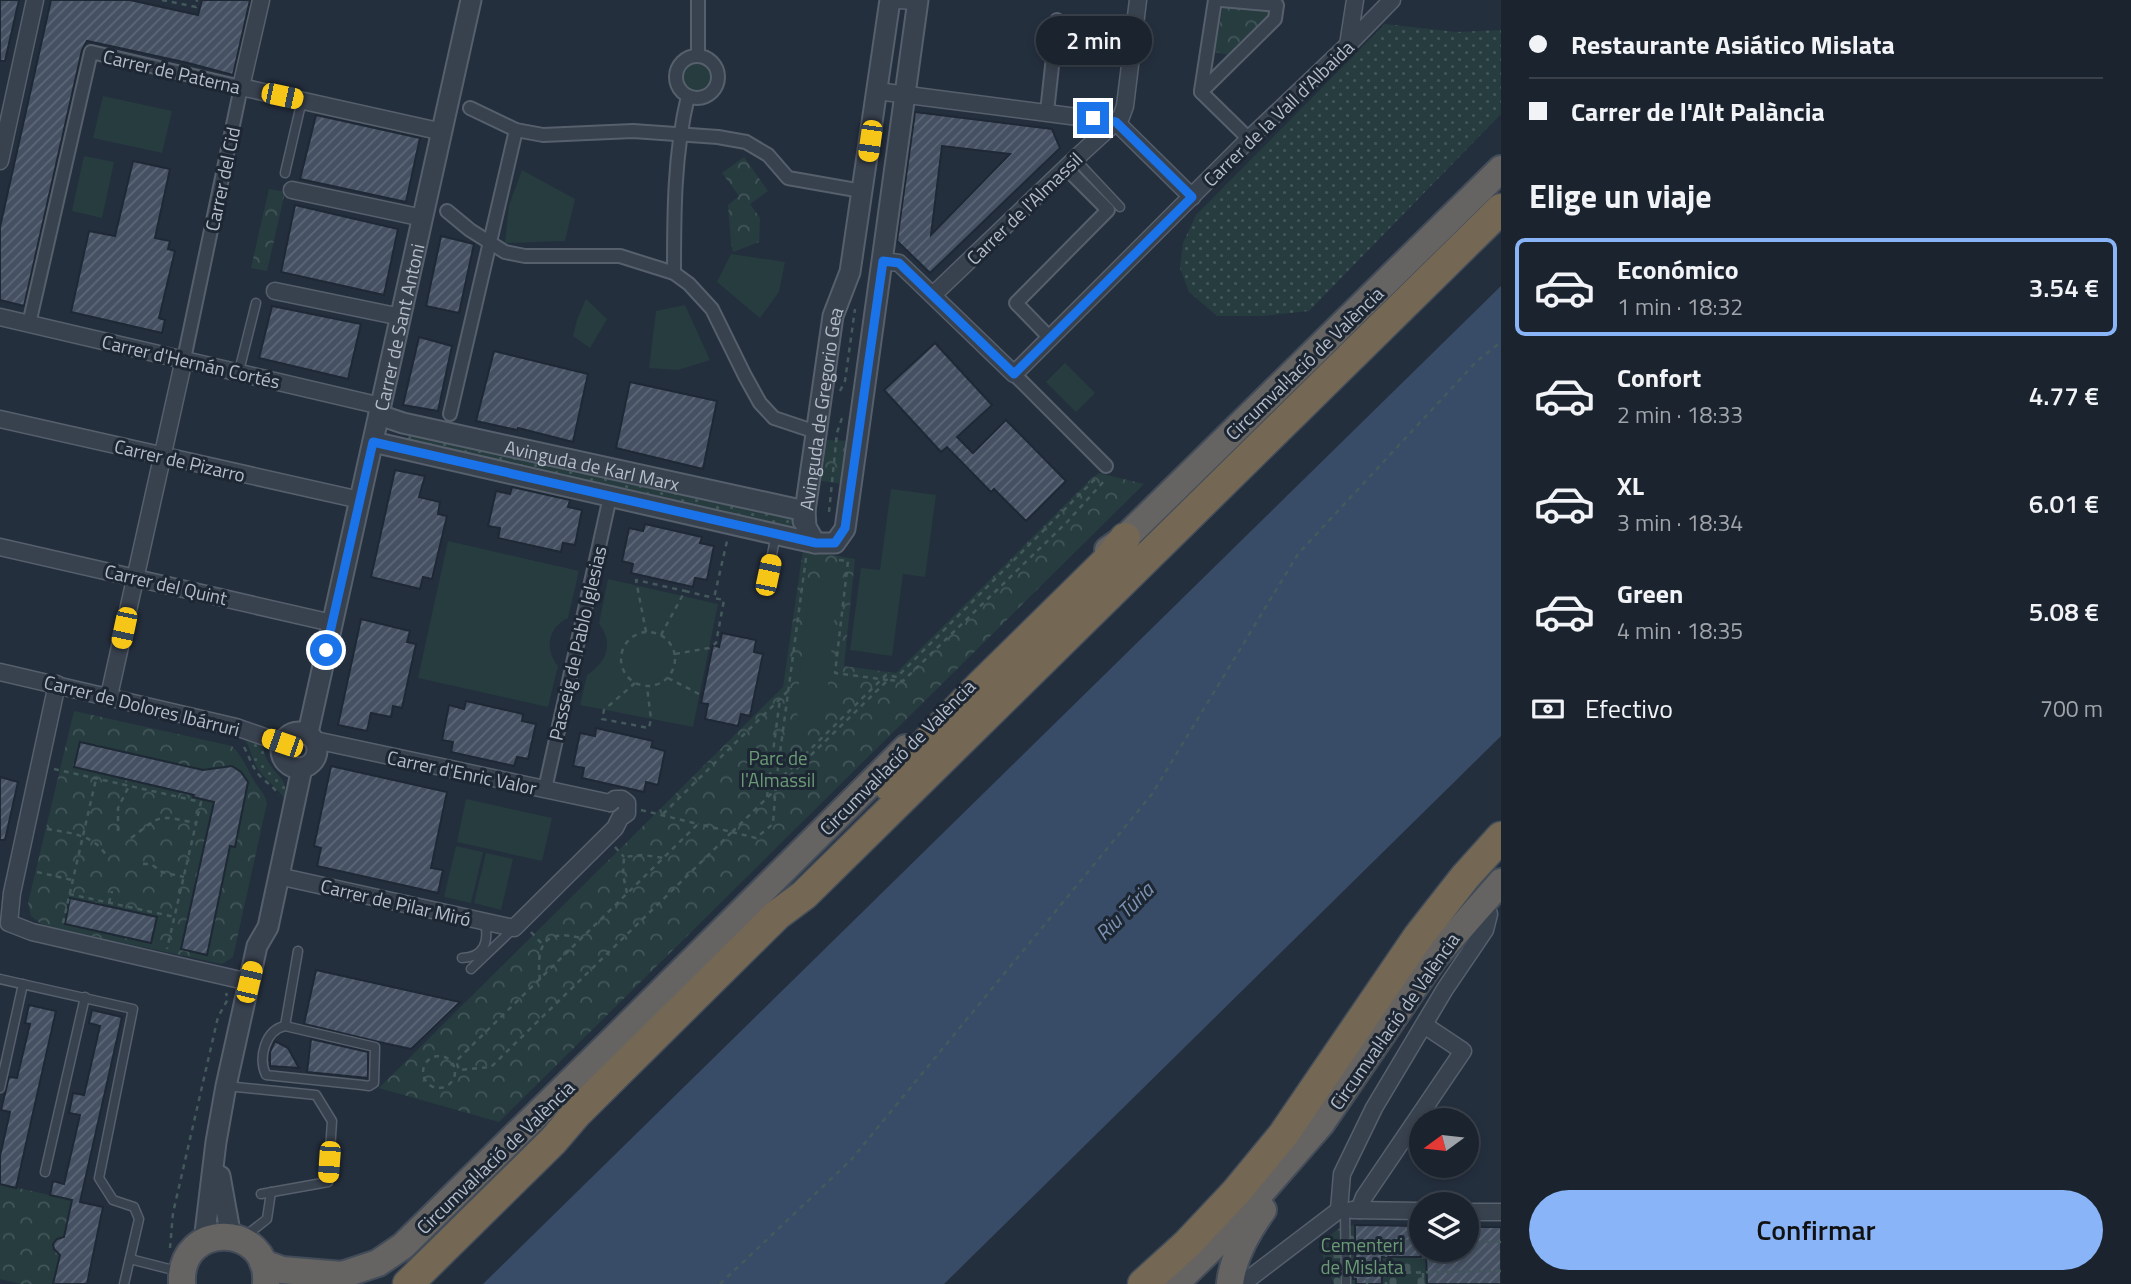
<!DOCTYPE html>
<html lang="es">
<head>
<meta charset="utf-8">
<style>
	:root { --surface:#1b232e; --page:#282f3a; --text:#f1f3f6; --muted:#a0a4aa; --line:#39404a; --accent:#8ab4f8 }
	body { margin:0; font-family:"Titillium Web",sans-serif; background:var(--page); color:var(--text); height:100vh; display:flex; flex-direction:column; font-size:26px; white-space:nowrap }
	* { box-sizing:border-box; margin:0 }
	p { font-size:23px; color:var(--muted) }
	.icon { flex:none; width:38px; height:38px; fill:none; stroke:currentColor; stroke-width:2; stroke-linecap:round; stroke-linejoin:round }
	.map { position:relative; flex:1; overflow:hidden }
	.panel { display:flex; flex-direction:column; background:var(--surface); width:630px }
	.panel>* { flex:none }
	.banner { display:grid; align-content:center; height:154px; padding:0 28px; background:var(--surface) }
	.needle { width:46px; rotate:255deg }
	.controls { position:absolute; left:1409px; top:1108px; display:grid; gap:14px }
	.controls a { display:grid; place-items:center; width:70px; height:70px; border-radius:50%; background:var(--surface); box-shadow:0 4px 10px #0003,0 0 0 2px var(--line); font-size:35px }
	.end { position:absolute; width:32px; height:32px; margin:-16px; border:9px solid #1a73e8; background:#fff; box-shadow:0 0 0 4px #fff }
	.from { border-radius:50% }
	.bubble { position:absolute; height:49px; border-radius:24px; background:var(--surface); box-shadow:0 4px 10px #0003,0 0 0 2px var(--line); font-size:23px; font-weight:600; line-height:49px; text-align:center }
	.car { position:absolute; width:21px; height:42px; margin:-21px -10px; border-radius:9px; box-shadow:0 0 5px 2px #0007; background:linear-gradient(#f5c518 24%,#345 0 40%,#f5c518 0 76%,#345 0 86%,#f5c518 0) }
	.banner b { display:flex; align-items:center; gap:24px; height:66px; font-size:26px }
	.banner b+b { border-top:2px solid var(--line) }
	.banner i { width:18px; height:18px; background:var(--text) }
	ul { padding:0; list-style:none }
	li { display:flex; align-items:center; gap:21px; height:98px; margin:0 14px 10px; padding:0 14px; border:4px solid transparent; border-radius:10px }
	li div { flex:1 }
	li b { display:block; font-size:26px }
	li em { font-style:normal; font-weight:600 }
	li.selected { border-color:var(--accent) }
	li>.icon { width:63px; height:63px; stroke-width:1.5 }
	h2 { padding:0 28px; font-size:32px; line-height:84px }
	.pay { display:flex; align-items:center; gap:18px; height:77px; padding:0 28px; font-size:26px }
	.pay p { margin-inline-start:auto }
	.cta { display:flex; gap:14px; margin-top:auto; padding:14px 28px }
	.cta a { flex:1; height:80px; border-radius:42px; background:var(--accent); color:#111; font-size:28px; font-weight:600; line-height:80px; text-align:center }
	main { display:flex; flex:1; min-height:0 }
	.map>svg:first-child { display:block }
</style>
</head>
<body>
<main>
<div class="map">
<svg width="1501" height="1284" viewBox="0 0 1501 1284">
	<defs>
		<pattern id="grass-dots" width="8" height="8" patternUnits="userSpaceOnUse" patternTransform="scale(1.75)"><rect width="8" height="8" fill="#263c3f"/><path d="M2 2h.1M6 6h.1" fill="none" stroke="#435659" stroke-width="1.8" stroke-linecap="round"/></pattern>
		<pattern id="cemetery-stones" width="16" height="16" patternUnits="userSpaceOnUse" patternTransform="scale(1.75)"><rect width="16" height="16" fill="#263c3f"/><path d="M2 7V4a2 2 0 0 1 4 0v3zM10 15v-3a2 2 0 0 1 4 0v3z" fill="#435659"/></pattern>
		<pattern id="park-crowns" width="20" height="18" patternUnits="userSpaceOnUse" patternTransform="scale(1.75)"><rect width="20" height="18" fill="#263c3f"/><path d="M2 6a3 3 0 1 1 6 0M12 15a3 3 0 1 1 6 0" fill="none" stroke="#435659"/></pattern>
		<pattern id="building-hatch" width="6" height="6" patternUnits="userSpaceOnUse" patternTransform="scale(1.75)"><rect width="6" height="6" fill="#455162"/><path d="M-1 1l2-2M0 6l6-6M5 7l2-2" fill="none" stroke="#5d6877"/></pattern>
	</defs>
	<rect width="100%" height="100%" fill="#242f3e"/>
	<g fill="url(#grass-dots)">
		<path d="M1385 24 1456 32 1501 30V114L1309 311 1263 316H1217L1189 292 1180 268 1183 243 1196 215Z"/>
		<path d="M410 427 793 517 790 533 407 445Z"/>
		<path d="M243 737C272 744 258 749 271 766 282 782 287 778 285 800 278 787 266 781 258 769 251 758 251 747 243 737Z"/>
	</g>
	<path fill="url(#cemetery-stones)" d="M1355 1225 1421 1226V1250H1466L1467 1227H1501V1284H1334L1318 1244 1340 1228Z"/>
	<g fill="url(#park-crowns)">
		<path d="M1223 6 1274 10 1234 56 1215 52Z"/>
		<path d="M744 157 768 191 750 204 760 218 759 242 733 252 731 242 728 205 739 196 722 173Z"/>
		<path d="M269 189 285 192 267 271 251 268Z"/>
		<path d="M827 440 850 441 844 484 821 481Z"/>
		<path d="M1099 473 1144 484 499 1122 379 1088 783 687 803 550 855 559 844 666 896 673 1091 479Z"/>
		<path d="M74 711 232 746C243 757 248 771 256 784 261 791 265 794 267 803L233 957 222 964 44 926 31 916 28 903Z"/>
		<path d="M0 1184 72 1200 63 1239H57L53 1244 54 1249 60 1253 53 1284H21L0 1279Z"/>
	</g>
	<g fill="#263c3f">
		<circle cx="698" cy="77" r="15"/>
		<path d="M103 96 172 111 162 153 93 138Z"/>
		<path d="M84 156 114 162 102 218 72 211Z"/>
		<path d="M522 170 575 199 565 241 505 243 509 205Z"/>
		<path d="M731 254 785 262 779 292 760 318 717 282Z"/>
		<path d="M586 299 607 319 590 348 573 336 577 320Z"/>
		<path d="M685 305 710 360 678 370 649 368 656 311Z"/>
		<path d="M1065 363 1095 393 1076 412 1046 382Z"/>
		<path d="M891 489 936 495 925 577 903 574 892 656 850 650 861 568 880 570Z"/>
		<path d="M448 541 579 571 568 618C548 627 544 649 558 666L548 707 418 678Z"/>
		<path d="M608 579 718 604 693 727 580 705 587 675C607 662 614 643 599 624Z"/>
		<path d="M810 580 838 583 825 714 818 722 808 724 800 720 796 711Z"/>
		<path d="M466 799 552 818 542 861 457 842Z"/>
		<path d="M456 846 483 852 471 903 444 897Z"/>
		<path d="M486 853 513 859 501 910 474 903Z"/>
	</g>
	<path fill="#394c67" d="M1501 286V736L944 1284H483Z"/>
	<g fill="url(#building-hatch)" stroke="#1f2835" stroke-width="2" fill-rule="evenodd">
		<path d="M0 0H19L5 61H0Z"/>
		<path d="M51 0H130L198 15 202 0H250L233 75 188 63 87 41 82 50 24 306 0 300V227Z"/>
		<path d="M915 112 1052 129 1060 148 930 273 897 241ZM942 146 1010 154 931 235Z"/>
		<path d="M316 115 420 138 406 202 300 179Z"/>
		<path d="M133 161 170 169 155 238 170 241 168 249 175 251 159 318 165 320 162 333 71 312 89 231 115 236Z"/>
		<path d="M295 205 398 229 384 295 281 272Z"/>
		<path d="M441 236 474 244 459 313 426 306Z"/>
		<path d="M272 306 361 324 348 379 259 358Z"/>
		<path d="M419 337 452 346 438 411 403 405Z"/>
		<path d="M935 343 992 405 957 437 973 453 1006 420 1066 481 1026 521 994 489 991 492 947 447 941 452 884 390Z"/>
		<path d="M494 351 588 374 573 442 518 428 517 430 476 421Z"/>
		<path d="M630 382 717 401 703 469 616 448Z"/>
		<path d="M395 470 425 476 419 497 440 502 438 514 447 516 432 579 423 577 420 589 371 577Z"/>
		<path d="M512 487 570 500 568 507 582 510 575 545 563 543 561 552 498 538 500 528 488 526 496 491 510 494Z"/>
		<path d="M645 524 702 537 700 543 714 546 707 580 695 578 693 587 631 573 633 564 622 561 629 528 643 531Z"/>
		<path d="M361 619 410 631 407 642 416 644 402 708 393 706 391 717 371 713 367 731 338 725Z"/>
		<path d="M722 633 756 640 754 652 763 654 750 716 741 714 738 726 705 719 708 704 701 703 713 645 719 647Z"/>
		<path d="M466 701 523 714 522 721 536 724 528 759 517 757 514 766 451 752 453 742 442 740 449 705 464 709Z"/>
		<path d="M596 728 653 741 651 747 665 751 658 785 646 782 644 792 582 778 584 768 573 766 580 733 595 736Z"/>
		<path d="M80 742 203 770 232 766 241 772 248 782 235 847 230 846 207 955 181 949 214 802 193 797 194 795 74 767Z"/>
		<path d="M331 766 447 792 431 868 443 870 438 893 317 866 321 848 314 846Z"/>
		<path d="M0 777 18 782 5 840H0Z"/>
		<path d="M70 898 157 917 151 943 65 924Z"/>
		<path d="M316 970 460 1002 411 1049 379 1042 304 1024Z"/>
		<path d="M29 1005 56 1011 16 1188 0 1184V1156L10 1112 1 1110 9 1077 17 1078 30 1024 25 1023Z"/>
		<path d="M92 1010 122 1017 80 1202 103 1207 87 1284H53L60 1255 54 1249 53 1244 57 1239 64 1237 72 1200 50 1195 53 1181 64 1184 80 1115 69 1113 73 1093 84 1095 100 1026 89 1023Z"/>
		<path d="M311 1039 368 1052V1078L307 1072Z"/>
		<path d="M275 1041 288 1048 299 1068 270 1066V1052Z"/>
		<path d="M1355 1225 1421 1226V1257H1382V1284H1356V1279H1353L1352 1263H1355Z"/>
		<path d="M1466 1227H1501V1284H1427L1426 1250H1466Z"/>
	</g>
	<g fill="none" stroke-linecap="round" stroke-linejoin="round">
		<g stroke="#565f6c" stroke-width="11">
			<g id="service">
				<path d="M1075 159 1120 207"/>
				<path d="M285 173 302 100"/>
				<path d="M239 371 256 303"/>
				<path d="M768 575 776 534"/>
				<path d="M462 958C485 957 489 941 485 922"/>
				<path d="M471 969 514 928"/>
				<path d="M0 979 133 1009 99 1178 113 1200 134 1207 139 1219 124 1284"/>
				<path d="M285 1026 375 1047 374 1083 369 1086 362 1085 266 1075C258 1058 265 1030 285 1026Z"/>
				<path d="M285 1026 298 951"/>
				<path d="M226 1086 316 1095 332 1121 328 1182 261 1194"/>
				<path d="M0 1088 23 984"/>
				<path d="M45 1172 85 997"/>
				<path d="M1345 1210 1346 1284"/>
				<path d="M244 1237 267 1219 271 1192"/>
				<path d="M130 1259 181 1272"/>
			</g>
		</g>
		<g stroke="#565f6c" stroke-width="16">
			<g id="pedestrian">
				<path d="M698 55V0"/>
				<circle cx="697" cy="77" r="21"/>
				<path d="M1201 91 1215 0"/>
				<path d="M1201 92 1275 19 1277 5 1221 0"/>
				<path d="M1201 92 1249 139"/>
				<path d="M470 108 516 130 543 135 633 131 718 137 746 142 768 155 788 178 856 190"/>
				<path d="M1047 112 1057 20"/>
				<path d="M447 211 470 230 505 252 525 256H620L674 273 689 284 712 309 745 376 760 403 774 418 810 430"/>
				<path d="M674 273C674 214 674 154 688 96"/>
				<path d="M29 324 91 52 241 87 184 359"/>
				<path d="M1050 338 1016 303 1108 210 1066 168"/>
				<path d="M1014 374 1106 466"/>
				<path d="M450 414 516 130"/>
				<path d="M545 789 610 497"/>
			</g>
		</g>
		<g stroke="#565f6c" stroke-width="19">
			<g id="minor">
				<path d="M261 0 241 87 443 132"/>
				<path d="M898 0 918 1"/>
				<path d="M1348 45 1355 0"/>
				<path d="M877 91 1116 122 1192 197"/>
				<path d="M0 161 35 0"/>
				<path d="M292 190 423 218"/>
				<path d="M883 261 899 263 1014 374 1249 139 1348 45 1392 0"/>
				<path d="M275 291 401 317"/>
				<path d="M933 295 1075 159 1121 117 1125 106 1138 0"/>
				<path d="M0 317 381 406"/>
				<path d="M0 419 360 500"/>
				<path d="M0 547 332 623"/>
				<path d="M0 672 236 727 282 743"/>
				<path d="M57 684 12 893 9 923 32 932 249 982"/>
				<path d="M109 696 184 359"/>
				<path d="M315 740 610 803"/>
				<path d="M278 876 514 928 615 828 620 818 627 813V803L622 799H615L610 803"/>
				<path d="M1339 1210 1342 1174 1374 1108 1445 989 1485 930 1489 914"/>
				<path d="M1352 1210 1421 1211"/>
				<path d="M1359 1210 1364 1197 1463 1051 1424 1025"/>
				<path d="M1466 1212H1501"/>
				<path d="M1242 1284 1339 1210"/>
			</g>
		</g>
		<g stroke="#565f6c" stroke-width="23">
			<g id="tertiary">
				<path id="s1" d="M379 415 403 423 805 511 803 521"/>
				<path d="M373 442 792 538 815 543H835L845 529 918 0"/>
				<path id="s2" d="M815 543 806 527 805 511 833 316 850 272 890 0"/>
				<circle cx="299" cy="750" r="18"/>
				<path id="s3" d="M308 733 471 0"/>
				<path d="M220 1176 231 1237"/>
				<path d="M204 1241 216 1142 226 1086 257 946 268 927 302 768"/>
			</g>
		</g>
		<g stroke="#434c59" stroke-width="30">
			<g id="trunk">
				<path d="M1108 550 1125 538 1501 169"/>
				<path d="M263 1263 282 1270 342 1275 378 1263 403 1246 614 1039 906 748"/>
				<path d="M182 1284C178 1220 271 1222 266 1284"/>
				<path d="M1175 1284 1217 1243 1321 1124 1435 957 1501 882"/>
				<path d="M1230 1284C1233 1256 1247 1232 1263 1210"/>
			</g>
		</g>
		<g stroke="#434c59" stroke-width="33">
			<g id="motorway">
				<path d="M889 786 934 734 982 684 1109 559 1125 538"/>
				<path d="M408 1284 553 1141 577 1113 777 915 804 895 1501 209"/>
				<path d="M1143 1284 1187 1244 1236 1192 1283 1135 1418 937 1465 877 1501 837"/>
			</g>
		</g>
		<g stroke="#44595c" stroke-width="2.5" stroke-dasharray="5 5" stroke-linecap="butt">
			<path d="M162 0 196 7 197 0"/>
			<path d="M840 391 845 381 855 309"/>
			<path d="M829 512 837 433 842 418"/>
			<path d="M839 560 848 561 835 673 888 680"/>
			<circle cx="648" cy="659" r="27"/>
			<path d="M646 632 636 580 685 591"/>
			<path d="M661 635 685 591 714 598"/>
			<path d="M675 654 709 648 716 643 724 600 714 598 727 541"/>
			<path d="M668 678 699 694"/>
			<path d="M635 683 604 710 602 719 649 728 651 719 647 687"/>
			<path d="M244 747C250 758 253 770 262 778 268 784 274 787 279 795"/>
			<path d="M54 769 201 802 167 949"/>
			<path d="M776 783 886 675 897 677 1097 477"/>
			<path d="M767 797 780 699"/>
			<path d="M641 810 698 824 456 1061 459 1070 491 1067 732 832 698 824"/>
			<path d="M663 814 788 691"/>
			<path d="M47 829C69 833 93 834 106 855"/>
			<path d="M118 831V808L129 786"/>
			<path d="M732 832 888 680 903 681 1067 522 1105 480"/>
			<path d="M732 832 756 838 773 824 776 783 806 558"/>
			<path d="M131 838C163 814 156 815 196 823"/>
			<path d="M615 847 624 857"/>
			<path d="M143 864H151L162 872 184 877"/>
			<path d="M37 872 72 880"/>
			<path d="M627 893 623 875 624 857 643 855 664 858"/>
			<path d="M69 894 175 917"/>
			<path d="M109 903 112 891"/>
			<path d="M63 923 96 779"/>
			<path d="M531 932 543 945"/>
			<path d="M540 980C536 947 543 928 581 938"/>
			<circle cx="439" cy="1072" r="16"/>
			<path d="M1386 1242V1284"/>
			<path d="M1466 1242H1501"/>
			<path d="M170 1248 173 1213 218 1017 228 999 226 993"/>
			<path d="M1386 1273 1501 1271"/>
			<path d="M1423 1273V1284"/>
			<path d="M720 1284 851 1160 1152 794 1298 554 1477 361 1501 342"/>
			<path d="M1367 1284 1366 1240 1421 1241"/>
		</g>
		<use href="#service" stroke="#38414e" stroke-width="8"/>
		<use href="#pedestrian" stroke="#38414e" stroke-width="12"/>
		<use href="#minor" stroke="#38414e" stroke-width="16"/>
		<use href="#tertiary" stroke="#38414e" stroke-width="19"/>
		<use href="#trunk" stroke="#656462" stroke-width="26"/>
		<use href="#motorway" stroke="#746855" stroke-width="30"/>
	</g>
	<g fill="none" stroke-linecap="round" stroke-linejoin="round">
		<path stroke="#1a73e8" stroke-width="9" d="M326 650 373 442 816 543H835L845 528 883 261 899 263 1014 374 1192 197 1116 122 1093 118"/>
	</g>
	<g text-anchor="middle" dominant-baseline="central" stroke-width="6" stroke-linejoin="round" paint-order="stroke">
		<g font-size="19" fill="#b4bcc9" stroke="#1d2633">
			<text transform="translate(172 71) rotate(13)">Carrer de Paterna</text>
			<text transform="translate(1278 113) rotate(-44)">Carrer de la Vall d'Albaida</text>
			<text transform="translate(222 179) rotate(-78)">Carrer del Cid</text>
			<text transform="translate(1024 208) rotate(-44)">Carrer de l'Almassil</text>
			<text stroke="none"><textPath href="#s3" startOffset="416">Carrer de Sant Antoni</textPath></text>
			<text transform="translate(191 361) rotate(13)">Carrer d'Hernán Cortés</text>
			<text transform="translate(1304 363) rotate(-44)">Circumval·lació de València</text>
			<text stroke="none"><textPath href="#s2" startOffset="138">Avinguda de Gregorio Gea</textPath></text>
			<text transform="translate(180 460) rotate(13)">Carrer de Pizarro</text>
			<text stroke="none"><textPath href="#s1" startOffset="219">Avinguda de Karl Marx</textPath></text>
			<text transform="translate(166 584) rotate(13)">Carrer del Quint</text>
			<text transform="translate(577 643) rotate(-77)">Passeig de Pablo Iglesias</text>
			<text transform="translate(142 705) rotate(14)">Carrer de Dolores Ibárruri</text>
			<text transform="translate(897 757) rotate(-45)">Circumval·lació de València</text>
			<text transform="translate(462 772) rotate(12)">Carrer d'Enric Valor</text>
			<text transform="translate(396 902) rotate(13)">Carrer de Pilar Miró</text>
			<text transform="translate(1394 1021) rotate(-55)">Circumval·lació de València</text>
			<text transform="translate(495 1157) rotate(-44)">Circumval·lació de València</text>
		</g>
		<g font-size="19" fill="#6b9a76" stroke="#1d2633">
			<text x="778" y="757">Parc de<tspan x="778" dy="22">l'Almassil</tspan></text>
			<text x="1362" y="1244">Cementeri<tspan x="1362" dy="22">de Mislata</tspan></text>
		</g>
		<g font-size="21" font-style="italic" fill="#7c92b1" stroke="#1d2633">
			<text transform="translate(1124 911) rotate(-45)">Riu Túria</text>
		</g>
	</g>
</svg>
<div class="controls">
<a><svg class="needle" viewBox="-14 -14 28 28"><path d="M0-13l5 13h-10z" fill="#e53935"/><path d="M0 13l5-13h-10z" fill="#a0a4aa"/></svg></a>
<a><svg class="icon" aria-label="layers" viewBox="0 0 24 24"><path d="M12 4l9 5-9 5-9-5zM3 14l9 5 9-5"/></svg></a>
</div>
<i class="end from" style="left:326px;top:650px"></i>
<i class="end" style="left:1093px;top:118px"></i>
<div class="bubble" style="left:1036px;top:16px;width:116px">2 min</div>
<i class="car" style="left:282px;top:96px;rotate:102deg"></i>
<i class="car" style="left:870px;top:141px;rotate:188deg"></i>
<i class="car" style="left:768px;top:575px;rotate:12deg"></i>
<i class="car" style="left:124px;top:628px;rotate:192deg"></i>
<i class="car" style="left:282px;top:743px;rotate:289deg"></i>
<i class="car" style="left:249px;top:982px;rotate:13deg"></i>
<i class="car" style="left:329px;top:1162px;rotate:184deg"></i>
</div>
<section class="panel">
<div class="banner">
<b><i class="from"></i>Restaurante Asiático Mislata</b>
<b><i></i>Carrer de l'Alt Palància</b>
</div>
<h2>Elige un viaje</h2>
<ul>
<li class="selected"><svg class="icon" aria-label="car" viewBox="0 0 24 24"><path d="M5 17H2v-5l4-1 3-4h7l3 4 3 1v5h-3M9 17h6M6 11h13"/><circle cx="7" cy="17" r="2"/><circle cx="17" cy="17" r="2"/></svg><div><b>Económico</b><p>1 min · 18:32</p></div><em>3.54 €</em></li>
<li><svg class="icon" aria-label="car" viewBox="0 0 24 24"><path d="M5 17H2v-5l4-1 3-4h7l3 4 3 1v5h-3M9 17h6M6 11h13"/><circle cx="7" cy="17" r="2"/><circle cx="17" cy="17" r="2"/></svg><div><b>Confort</b><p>2 min · 18:33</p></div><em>4.77 €</em></li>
<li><svg class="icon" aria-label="car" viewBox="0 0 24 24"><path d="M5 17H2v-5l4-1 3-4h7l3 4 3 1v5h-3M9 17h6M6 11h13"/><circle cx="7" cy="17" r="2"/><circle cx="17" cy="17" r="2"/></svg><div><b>XL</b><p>3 min · 18:34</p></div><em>6.01 €</em></li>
<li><svg class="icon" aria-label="car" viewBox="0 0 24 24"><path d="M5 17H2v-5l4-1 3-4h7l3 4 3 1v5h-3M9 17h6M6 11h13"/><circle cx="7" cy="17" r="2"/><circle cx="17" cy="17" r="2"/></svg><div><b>Green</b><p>4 min · 18:35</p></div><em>5.08 €</em></li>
</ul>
<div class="pay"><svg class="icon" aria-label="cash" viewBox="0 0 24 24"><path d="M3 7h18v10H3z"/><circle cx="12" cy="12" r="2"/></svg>Efectivo<p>700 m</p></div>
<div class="cta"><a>Confirmar</a></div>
</section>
</main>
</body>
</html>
